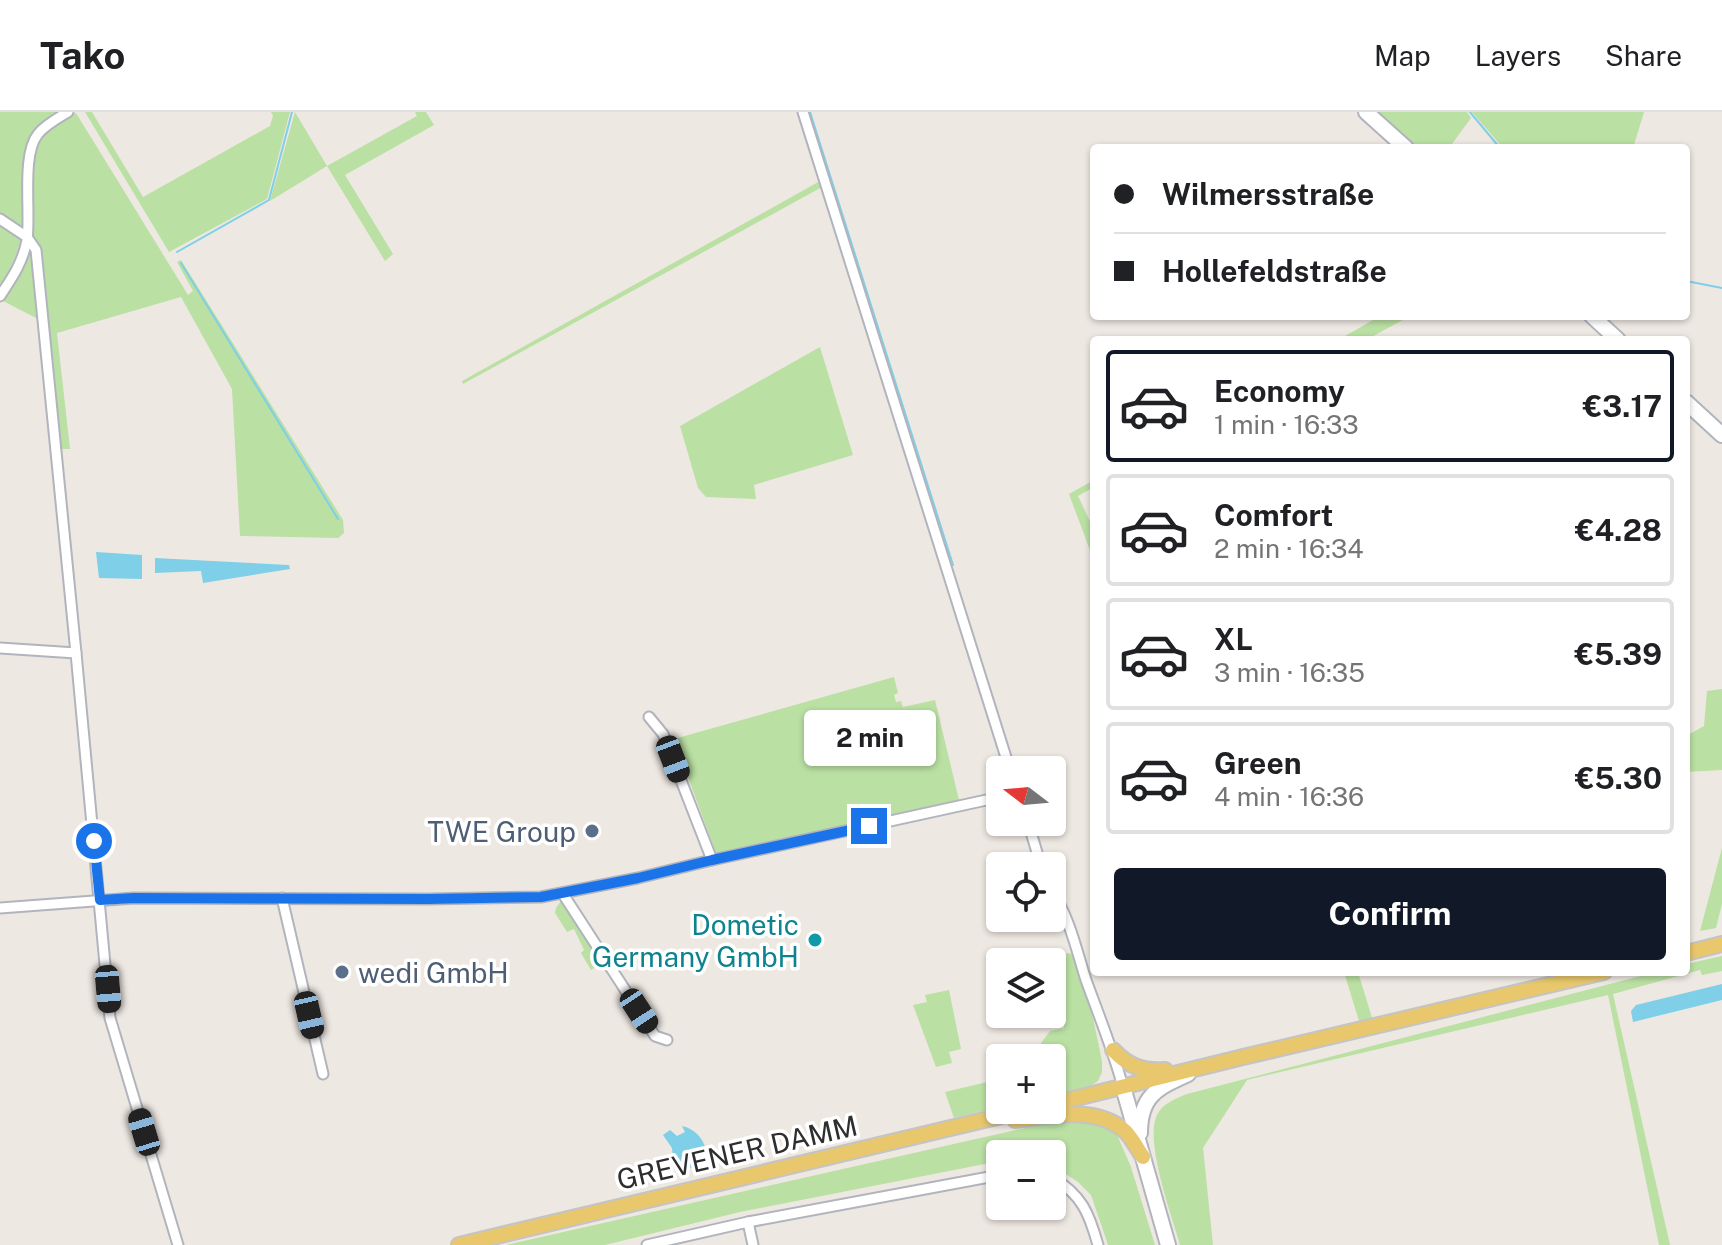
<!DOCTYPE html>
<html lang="en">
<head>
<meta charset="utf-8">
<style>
	:root { --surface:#fff; --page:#f2f2f2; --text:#202124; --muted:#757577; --line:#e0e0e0; --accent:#111827 }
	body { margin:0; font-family:"Public Sans",sans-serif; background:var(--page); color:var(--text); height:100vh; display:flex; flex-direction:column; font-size:30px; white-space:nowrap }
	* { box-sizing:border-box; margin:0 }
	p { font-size:26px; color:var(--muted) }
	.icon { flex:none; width:44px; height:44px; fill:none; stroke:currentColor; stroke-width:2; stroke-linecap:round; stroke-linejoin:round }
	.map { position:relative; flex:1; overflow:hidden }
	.side { position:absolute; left:1090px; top:224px; width:600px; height:640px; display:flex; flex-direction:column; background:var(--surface); border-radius:8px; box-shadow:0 2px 6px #0004 }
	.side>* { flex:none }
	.guide { position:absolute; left:1090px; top:32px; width:600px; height:176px; border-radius:8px; box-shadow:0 2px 6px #0004; display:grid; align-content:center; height:176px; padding:0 24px; background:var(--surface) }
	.needle { width:52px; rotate:286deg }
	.controls { position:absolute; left:986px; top:644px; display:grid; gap:16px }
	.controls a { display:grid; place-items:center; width:80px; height:80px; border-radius:8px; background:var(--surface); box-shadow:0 2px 6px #0004; font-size:40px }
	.end { position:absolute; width:36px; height:36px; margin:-18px; border:10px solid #1a73e8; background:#fff; box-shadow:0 0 0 4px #fff }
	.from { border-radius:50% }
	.bubble { position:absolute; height:56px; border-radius:8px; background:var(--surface); box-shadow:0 2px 6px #0004; font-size:26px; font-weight:700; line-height:56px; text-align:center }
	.car { position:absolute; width:24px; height:48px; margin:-24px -12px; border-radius:10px; box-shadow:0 0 6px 2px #0007; background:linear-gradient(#222 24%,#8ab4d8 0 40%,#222 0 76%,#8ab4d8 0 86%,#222 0) }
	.guide b { display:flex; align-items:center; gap:28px; height:76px; font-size:30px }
	.guide b+b { border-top:2px solid var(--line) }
	.guide i { width:20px; height:20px; background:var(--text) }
	ul { padding:14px 0 0; list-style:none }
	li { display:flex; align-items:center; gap:24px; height:112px; margin:0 16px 12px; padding:0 8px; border:4px solid var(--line); border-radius:8px }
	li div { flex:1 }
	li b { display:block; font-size:30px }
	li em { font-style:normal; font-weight:700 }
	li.current { border-color:var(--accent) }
	li>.icon { width:72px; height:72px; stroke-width:1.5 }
	.primary-button { display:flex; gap:16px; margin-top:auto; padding:16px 24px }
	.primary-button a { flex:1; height:92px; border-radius:8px; background:var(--accent); color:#fff; font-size:32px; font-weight:700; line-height:92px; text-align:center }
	header { display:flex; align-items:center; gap:48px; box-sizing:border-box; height:112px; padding:0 40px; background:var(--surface); border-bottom:2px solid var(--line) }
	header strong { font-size:38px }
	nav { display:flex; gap:44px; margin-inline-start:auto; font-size:28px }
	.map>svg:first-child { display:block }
</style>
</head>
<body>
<header>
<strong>Tako</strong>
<nav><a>Map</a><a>Layers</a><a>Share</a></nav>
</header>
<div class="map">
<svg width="1722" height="1133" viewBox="0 0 1722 1133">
	<rect width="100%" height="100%" fill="#eee8e2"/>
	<g fill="#bae0a3">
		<path d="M0 0H59C47 7 34 18 28 31 21 49 25 93 24 114H18L0 102Z"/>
		<path d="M85 0H92L143 85 270 14 273 4 271 0H290L267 87 169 140Z"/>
		<path d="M295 0 327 54 417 4 415 0H426L434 13 345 63 393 142 385 149 327 54 270 89Z"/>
		<path d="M1370 0H1467L1471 6 1449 36H1410Z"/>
		<path d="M1472 0H1644L1633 36H1503Z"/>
		<path d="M76 1 188 183 193 179 177 150 181 148 343 408 344 421 338 426 240 424 232 277 181 185 57 221 70 337H59L41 139 30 123 33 47C37 21 54 12 76 1Z"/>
		<path d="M820 69 822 75 463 272 462 269Z"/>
		<path d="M0 112 21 125C17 144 10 157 0 174Z"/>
		<path d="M29 138 35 150 40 208 3 189 21 161Z"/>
		<path d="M1380 204H1410L1366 228H1338Z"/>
		<path d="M820 235 853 343 754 373 756 387 706 385 698 376 680 314Z"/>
		<path d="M1094 368V375L1078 384 1094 418V449L1069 382Z"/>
		<path d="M894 565 898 581 894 583 896 590 901 589 903 595 935 588 959 688 717 744 674 627Z"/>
		<path d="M1722 577V658L1686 660V624L1704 614 1707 579Z"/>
		<path d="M1722 736V792L1716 816 1700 819Z"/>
		<path d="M561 789 564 790 603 851 591 858 581 841 584 838 574 817 567 820 555 801 556 796Z"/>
		<path d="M1068 841 1074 843 1093 906 1102 949V960L1098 969 1092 973 1052 983V957L1061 951 1062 940C1058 933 1051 932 1043 935L1041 931 1050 919 1064 916 1052 865V850H1051L1053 846Z"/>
		<path d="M1722 844V859L1702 863 1700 858 1613 882 1670 1133H1659L1608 883 1247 968 1203 1036 1213 1133H1180C1172 1104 1144 1029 1157 1003 1163 991 1175 987 1187 982L1656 860H1686V852Z"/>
		<path d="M1344 860H1358L1372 906 1359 909Z"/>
		<path d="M949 878 961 937 949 940 952 951 936 955 913 893 927 890 925 883Z"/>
		<path d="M1000 967V995L954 1006 945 980Z"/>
		<path d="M1056 1009 1102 1010 1118 1025 1131 1055 1155 1133H1108L1091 1083 1078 1070 1052 1053V1042H1000V1049L740 1100 605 1133H506Z"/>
	</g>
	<g fill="#7ecfe7">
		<path d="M96 440 142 443V467L99 466Z"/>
		<path d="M155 446 289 453 290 457 203 471 201 459 155 461Z"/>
		<path d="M1722 872V888L1633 910 1631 899 1636 893Z"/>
		<path d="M682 1014C695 1017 702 1025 706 1037 704 1048 707 1038 700 1047 692 1058 689 1059 676 1052L673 1047 672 1036 663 1023 670 1018 677 1024 685 1020Z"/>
	</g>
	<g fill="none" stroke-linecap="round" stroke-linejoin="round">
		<g stroke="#7ecfe7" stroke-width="2">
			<path d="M810 0 953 453"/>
			<path d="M1470 0 1500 36"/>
			<path d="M177 140 269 88 292 0"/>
			<path d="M181 151 338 407"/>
			<path d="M1686 169 1722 176"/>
		</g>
		<g stroke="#b2b4bd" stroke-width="13">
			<g id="street">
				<path d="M803 0 1010 658"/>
				<path d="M0 107 27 125 36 138 76 541"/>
				<path d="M0 184C12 166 23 150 27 128 31 100 21 43 38 22 45 13 58 6 68 0"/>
				<path d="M0 536 76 541 110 906 178 1133"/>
				<path d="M649 605 663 622 712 748"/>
				<path d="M1028 710 1041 754"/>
				<path d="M1052 780C1069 803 1077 840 1086 868 1099 904 1113 938 1123 975"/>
				<path d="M563 782 655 924 667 928"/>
				<path d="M282 786 323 962"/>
				<path d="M0 796 134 786 428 787 541 785 638 766 712 748 1000 685"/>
				<path d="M1052 1065C1082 1083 1089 1101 1098 1133"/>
				<path d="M748 1110 753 1133"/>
				<path d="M647 1133 748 1110 1000 1063"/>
			</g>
		</g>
		<g stroke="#b2b4bd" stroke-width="18">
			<g id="secondary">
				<path d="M1366 0 1406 36"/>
				<path d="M1592 204 1618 228"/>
				<path d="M1686 290 1722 323"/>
				<path d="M1123 975 1168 1133"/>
				<path d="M1140 1021C1140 984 1157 976 1188 962"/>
			</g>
		</g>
		<g stroke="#c4c4c4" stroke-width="18">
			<g id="primary">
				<path d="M1686 841 1722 832"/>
				<path d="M1113 938C1128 954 1143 960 1165 958"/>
				<path d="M1052 992 1243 945 1604 860"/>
				<path d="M1015 1008C1050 1004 1095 993 1125 1019 1132 1026 1137 1036 1143 1045"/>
				<path d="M459 1133 1026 998"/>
			</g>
		</g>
		<use href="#street" stroke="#fff" stroke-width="9"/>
		<use href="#secondary" stroke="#fff" stroke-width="14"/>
		<use href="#primary" stroke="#e8c76d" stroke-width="14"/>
	</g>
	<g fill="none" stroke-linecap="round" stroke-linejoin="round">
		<path stroke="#1a73e8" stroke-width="10" d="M94 729 100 788 134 786 428 787 541 785 638 766 712 748 869 714"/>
	</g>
	<g fill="#5c6f8a" stroke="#fff" stroke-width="3">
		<circle cx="592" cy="719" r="8"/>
		<circle cx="342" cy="860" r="8"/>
	</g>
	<circle fill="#0f9aa8" stroke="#fff" stroke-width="3" cx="815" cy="828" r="8"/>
	<g text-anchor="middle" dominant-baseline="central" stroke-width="7" stroke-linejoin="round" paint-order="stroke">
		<g font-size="28" fill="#4e5e75" stroke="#fff" text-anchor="end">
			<text x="576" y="719">TWE Group</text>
			<text x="358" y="860" text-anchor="start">wedi GmbH</text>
		</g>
		<g font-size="28" fill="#0d838f" stroke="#fff" text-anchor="end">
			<text x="799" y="812">Dometic<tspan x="799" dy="32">Germany GmbH</tspan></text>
		</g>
		<g font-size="28" fill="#2e2e2e" stroke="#fff">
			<text transform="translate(737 1040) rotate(-13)">GREVENER DAMM</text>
		</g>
	</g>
</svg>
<div class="controls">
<a><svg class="needle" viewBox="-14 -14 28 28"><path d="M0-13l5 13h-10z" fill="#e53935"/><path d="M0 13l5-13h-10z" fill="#757577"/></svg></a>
<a><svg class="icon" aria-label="locate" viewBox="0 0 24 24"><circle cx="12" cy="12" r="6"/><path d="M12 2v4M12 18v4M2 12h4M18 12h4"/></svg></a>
<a><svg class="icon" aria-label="layers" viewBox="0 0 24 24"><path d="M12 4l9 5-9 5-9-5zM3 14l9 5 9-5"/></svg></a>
<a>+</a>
<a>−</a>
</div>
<i class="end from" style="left:94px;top:729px"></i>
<i class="end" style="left:869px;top:714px"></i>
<div class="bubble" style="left:804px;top:598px;width:132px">2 min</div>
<i class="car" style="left:673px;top:647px;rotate:159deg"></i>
<i class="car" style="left:108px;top:877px;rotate:175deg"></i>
<i class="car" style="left:639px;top:899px;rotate:147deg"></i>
<i class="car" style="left:309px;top:903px;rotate:167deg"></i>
<i class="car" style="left:144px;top:1020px;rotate:343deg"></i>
<div class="guide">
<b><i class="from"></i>Wilmersstraße</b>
<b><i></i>Hollefeldstraße</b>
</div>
<section class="side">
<ul>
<li class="current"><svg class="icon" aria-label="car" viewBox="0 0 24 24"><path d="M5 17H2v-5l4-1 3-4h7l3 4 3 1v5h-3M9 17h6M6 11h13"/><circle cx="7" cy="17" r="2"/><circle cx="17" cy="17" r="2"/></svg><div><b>Economy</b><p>1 min · 16:33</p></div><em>€3.17</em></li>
<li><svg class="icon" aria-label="car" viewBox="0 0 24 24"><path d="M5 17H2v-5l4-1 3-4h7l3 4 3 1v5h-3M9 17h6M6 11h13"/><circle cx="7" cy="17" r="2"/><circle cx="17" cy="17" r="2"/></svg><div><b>Comfort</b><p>2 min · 16:34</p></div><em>€4.28</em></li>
<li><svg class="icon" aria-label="car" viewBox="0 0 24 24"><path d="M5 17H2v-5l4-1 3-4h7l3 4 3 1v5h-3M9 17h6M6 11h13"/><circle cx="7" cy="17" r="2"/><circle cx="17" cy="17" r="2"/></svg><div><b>XL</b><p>3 min · 16:35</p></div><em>€5.39</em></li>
<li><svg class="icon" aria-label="car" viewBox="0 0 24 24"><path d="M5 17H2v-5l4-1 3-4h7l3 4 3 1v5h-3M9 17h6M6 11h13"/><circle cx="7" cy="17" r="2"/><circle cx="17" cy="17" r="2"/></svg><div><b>Green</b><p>4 min · 16:36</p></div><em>€5.30</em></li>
</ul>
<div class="primary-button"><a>Confirm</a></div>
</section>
</div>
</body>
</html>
